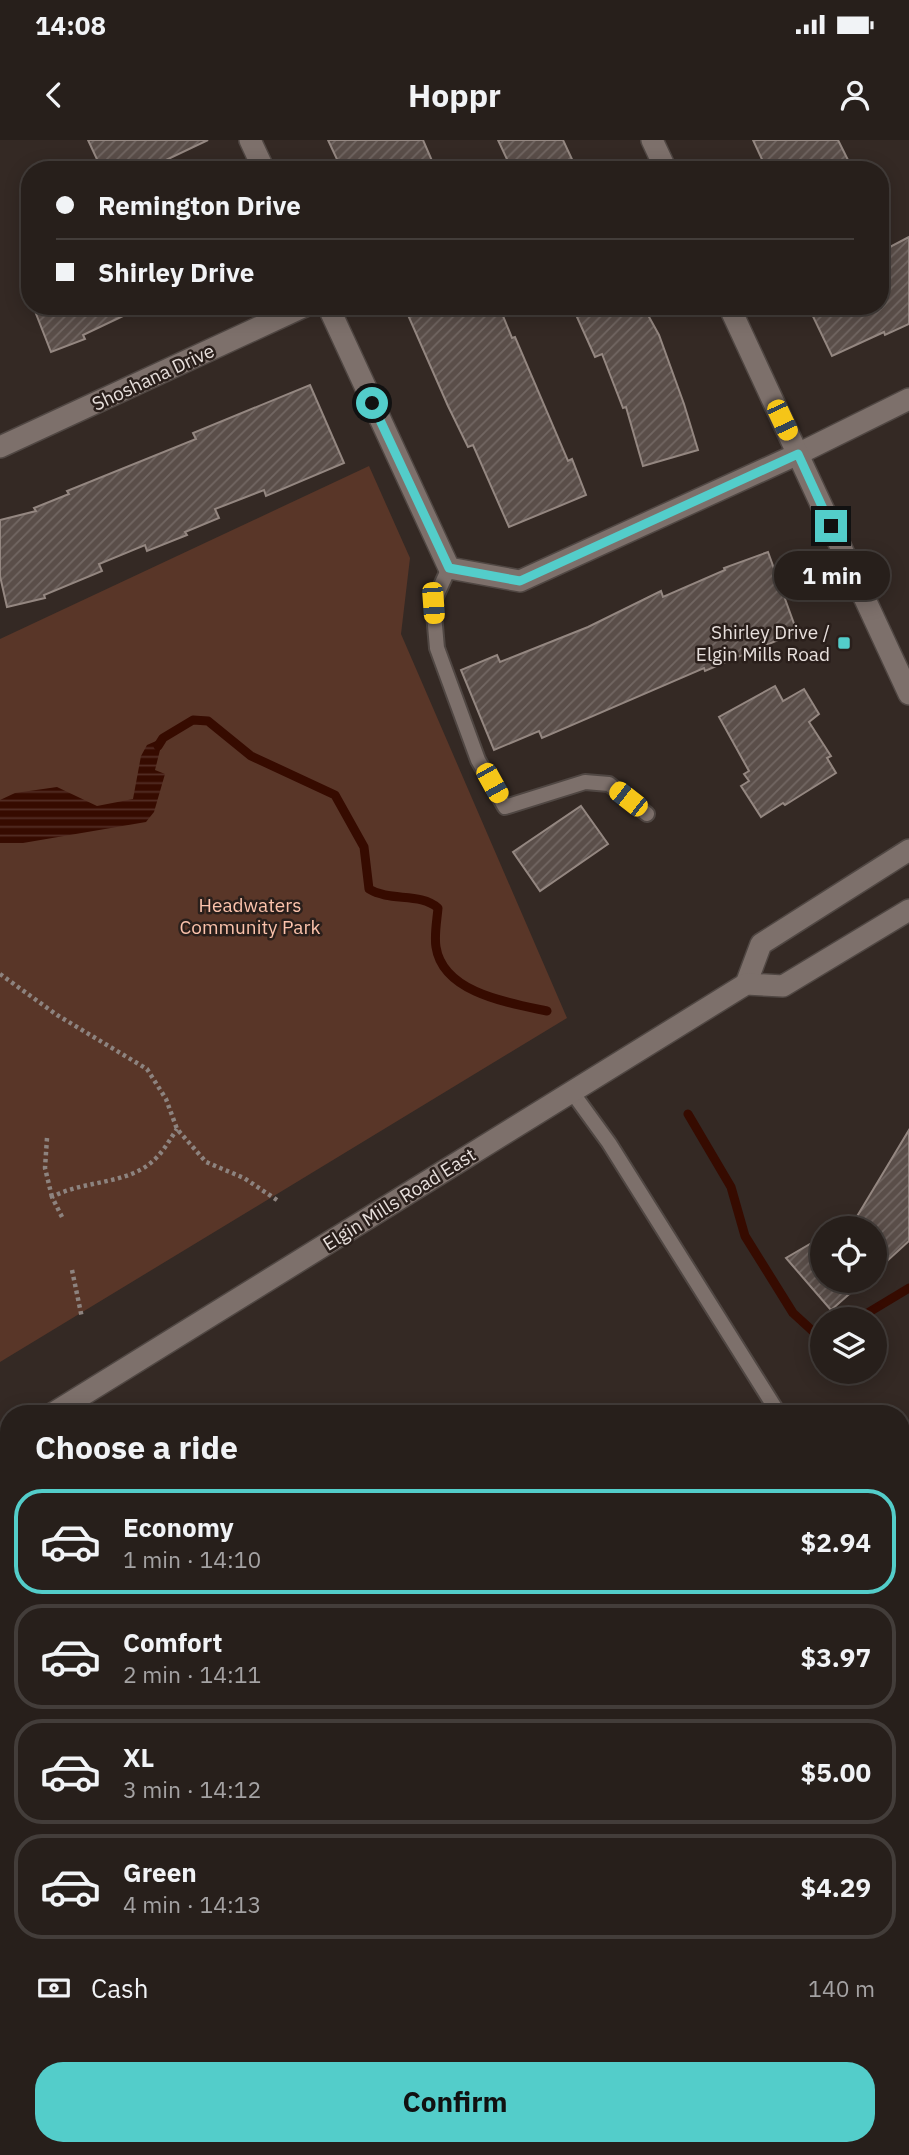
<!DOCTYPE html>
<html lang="en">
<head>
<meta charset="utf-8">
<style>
	:root { --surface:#271f1b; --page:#2f2724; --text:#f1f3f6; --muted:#a4a2a3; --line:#433d3a; --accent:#53cdca }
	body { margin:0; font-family:"IBM Plex Sans",sans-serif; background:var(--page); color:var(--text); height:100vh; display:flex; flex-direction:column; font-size:26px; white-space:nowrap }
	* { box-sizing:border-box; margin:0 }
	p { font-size:23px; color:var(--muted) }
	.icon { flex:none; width:38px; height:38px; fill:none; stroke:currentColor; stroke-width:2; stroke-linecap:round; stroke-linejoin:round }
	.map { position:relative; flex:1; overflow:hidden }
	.side { position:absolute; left:0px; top:1265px; width:910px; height:751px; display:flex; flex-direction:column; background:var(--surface); border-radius:28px 28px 0 0; box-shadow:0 4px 18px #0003,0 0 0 2px var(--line) }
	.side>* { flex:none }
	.banner { position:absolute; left:21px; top:21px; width:868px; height:154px; border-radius:28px; box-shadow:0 4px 18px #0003,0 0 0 2px var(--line); display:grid; align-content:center; height:154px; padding:0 35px; background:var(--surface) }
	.buttons { position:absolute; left:810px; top:1076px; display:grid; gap:14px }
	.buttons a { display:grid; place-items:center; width:77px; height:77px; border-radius:50%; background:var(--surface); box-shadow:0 4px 18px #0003,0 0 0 2px var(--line); font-size:35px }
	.end { position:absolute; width:32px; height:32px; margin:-16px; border:9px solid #53cdca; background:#111; box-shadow:0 0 0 4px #111 }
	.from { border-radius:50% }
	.bubble { position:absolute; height:49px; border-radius:24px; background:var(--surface); box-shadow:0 4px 18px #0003,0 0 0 2px var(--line); font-size:23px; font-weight:700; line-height:49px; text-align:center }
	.car { position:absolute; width:21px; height:42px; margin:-21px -10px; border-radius:9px; box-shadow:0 0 5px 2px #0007; background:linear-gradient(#f5c518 24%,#345 0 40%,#f5c518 0 76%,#345 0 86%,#f5c518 0) }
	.banner b { display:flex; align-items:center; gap:24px; height:66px; font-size:26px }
	.banner b+b { border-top:2px solid var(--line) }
	.banner i { width:18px; height:18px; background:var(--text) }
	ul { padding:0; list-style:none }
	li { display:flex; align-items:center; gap:21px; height:105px; margin:0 14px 10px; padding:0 21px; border:4px solid var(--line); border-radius:28px }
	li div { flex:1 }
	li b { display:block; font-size:26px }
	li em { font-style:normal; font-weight:700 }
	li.on { border-color:var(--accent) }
	li>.icon { width:63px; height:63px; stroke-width:1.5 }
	h2 { padding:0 35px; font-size:32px; line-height:84px }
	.pay { display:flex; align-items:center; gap:18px; height:77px; padding:0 35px; font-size:26px }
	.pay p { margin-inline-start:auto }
	.button { display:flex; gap:14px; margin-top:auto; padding:14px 35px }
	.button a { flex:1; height:80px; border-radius:28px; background:var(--accent); color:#111; font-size:28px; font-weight:700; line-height:80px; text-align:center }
	.status { display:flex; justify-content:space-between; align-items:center; height:49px; padding:0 35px; background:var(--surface); direction:ltr }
	.status svg { height:19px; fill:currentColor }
	header { display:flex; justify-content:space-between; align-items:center; height:91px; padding:0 35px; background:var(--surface); font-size:32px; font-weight:700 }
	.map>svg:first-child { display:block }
</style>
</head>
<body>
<div class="status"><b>14:08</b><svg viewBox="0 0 49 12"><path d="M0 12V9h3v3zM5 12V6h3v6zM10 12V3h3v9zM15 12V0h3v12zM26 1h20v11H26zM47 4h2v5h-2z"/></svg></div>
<header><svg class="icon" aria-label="back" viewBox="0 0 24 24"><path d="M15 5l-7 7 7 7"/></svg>Hoppr<svg class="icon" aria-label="person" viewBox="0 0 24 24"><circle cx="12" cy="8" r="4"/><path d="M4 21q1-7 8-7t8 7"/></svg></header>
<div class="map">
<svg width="909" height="2015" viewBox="0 0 909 2015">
	<defs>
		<pattern id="water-rules" width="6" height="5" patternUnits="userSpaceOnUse" patternTransform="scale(1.75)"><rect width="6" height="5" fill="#360b00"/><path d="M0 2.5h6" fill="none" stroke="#532e25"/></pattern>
		<pattern id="building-hatch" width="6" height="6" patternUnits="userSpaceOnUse" patternTransform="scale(1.75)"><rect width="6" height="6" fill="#5a4e49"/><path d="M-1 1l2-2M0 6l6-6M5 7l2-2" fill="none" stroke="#726763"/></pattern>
	</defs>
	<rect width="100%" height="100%" fill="#342924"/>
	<path fill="#593628" d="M369 326 410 418 401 494 567 878 0 1222V499Z"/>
	<path fill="url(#water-rules)" d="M163 598 155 630 165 634 154 672 146 682 23 703H0V660L15 653 57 647 97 666 133 659 141 616 147 605Z"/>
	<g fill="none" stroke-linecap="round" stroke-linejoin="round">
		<g stroke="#360b00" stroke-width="9">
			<path d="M158 606 163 598 193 580 208 581 251 616 335 655 364 707 369 749C390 762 420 752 438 768 437 780 434 795 436 807 443 853 509 863 547 871"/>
			<path d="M688 974 731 1047 745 1096 793 1173 817 1195 822 1194"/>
			<path d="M856 1180 909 1148"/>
		</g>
	</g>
	<g fill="url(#building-hatch)" stroke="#948781" stroke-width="2">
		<path d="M88 0H208L145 30H102Z"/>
		<path d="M328 0H423L436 30H342Z"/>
		<path d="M498 0H563L577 30H512Z"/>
		<path d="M753 0H838L853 30H767Z"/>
		<path d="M909 97V184L885 195 884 192 832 216 808 166H880V112Z"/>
		<path d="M33 166H144L83 195 85 199 51 212Z"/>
		<path d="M404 166H499L512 198 515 197 568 321 572 319 586 355 509 387 473 305 468 307 448 266Z"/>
		<path d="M572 166H643L659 195 684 264 698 310 643 326 626 267 623 268 602 214 595 217Z"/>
		<path d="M310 245 344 323 266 356 264 350 215 369 219 378 185 392 187 395 147 411 145 405 99 424 102 431 44 455 45 458 7 467 0 436V380L36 371 34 368 69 354 67 351 196 299 193 293Z"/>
		<path d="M768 412 797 492 705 531 704 528 542 598 539 591 494 610 461 530 497 515 500 522 588 487 661 451 663 457 725 430 724 428Z"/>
		<path d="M775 546 783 561 804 549 819 574 809 582 831 616 827 618 836 633 785 665 783 663 761 677 741 646 749 641 744 634 749 631 719 577Z"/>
		<path d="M581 666 608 704 540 751 513 712Z"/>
		<path d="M909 990V1101L875 1132V1088H850Z"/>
		<path d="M822 1097V1141H864L831 1170 786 1118Z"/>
	</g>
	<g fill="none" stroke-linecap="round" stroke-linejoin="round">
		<g stroke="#504743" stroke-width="18">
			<g id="lane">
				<path d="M449 428 433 463 437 508 478 620 505 667 585 642 609 644 647 674"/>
				<path d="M572 952 609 1003 779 1274"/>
				<path d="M901 1396 909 1393"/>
				<path d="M901 1844 909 1861"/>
			</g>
		</g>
		<g stroke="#504743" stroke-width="24">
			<g id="street">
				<path d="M250 0 264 30"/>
				<path d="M328 166 449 428 520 441 798 314 909 259"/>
				<path d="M0 307 305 166"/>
			</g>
		</g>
		<g stroke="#504743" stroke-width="24">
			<g id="secondary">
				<path d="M652 0 666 30"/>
				<path d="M729 166 909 554"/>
				<path d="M746 844 761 804 909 710"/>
				<path d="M52 1274 746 844 783 846 909 770"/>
				<path d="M0 1306 9 1301"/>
			</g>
		</g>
		<g stroke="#8d837f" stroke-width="4.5" stroke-dasharray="3.5 3.5" stroke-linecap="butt">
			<path d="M0 834 57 875 147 929 166 959 177 989 206 1022 244 1038 277 1060"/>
			<path d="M47 998 45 1028 52 1057"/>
			<path d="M62 1077 52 1057C83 1040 128 1045 154 1020 164 1011 170 999 177 989"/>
			<path d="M72 1130 82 1178"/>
		</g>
		<use href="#lane" stroke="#7d706b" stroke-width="14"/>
		<use href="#street" stroke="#7d706b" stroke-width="21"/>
		<use href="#secondary" stroke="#7d706b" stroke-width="21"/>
	</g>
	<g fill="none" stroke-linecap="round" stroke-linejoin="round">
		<path stroke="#53cdca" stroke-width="9" d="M372 263 449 428 520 441 798 314 831 386"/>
	</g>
	<rect fill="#53cdca" stroke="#2a1f1b" stroke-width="2.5" x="837" y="496" width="14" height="14" rx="3.5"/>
	<g text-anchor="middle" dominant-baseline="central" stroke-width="5" stroke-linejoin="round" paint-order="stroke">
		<g font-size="19" fill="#e7dfdc" stroke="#2a1f1b">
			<text transform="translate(153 237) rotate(-25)">Shoshana Drive</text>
			<text transform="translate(399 1059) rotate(-32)">Elgin Mills Road East</text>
		</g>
		<g font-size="19" fill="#e7dfdc" stroke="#2a1f1b" text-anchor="end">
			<text x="830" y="492">Shirley Drive /<tspan x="830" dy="22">Elgin Mills Road</tspan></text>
		</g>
		<g font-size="19" fill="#fcc3ac" stroke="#2a1f1b">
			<text x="250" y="765">Headwaters<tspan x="250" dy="22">Community Park</tspan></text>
		</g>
	</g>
</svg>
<div class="buttons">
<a><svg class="icon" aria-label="locate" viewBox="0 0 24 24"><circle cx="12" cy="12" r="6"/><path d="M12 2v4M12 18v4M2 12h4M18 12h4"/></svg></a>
<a><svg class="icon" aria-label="layers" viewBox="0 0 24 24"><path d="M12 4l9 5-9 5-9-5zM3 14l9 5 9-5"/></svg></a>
</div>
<i class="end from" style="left:372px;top:263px"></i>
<i class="end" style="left:831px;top:386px"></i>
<div class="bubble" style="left:774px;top:411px;width:116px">1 min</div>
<i class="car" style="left:782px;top:280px;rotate:155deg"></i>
<i class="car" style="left:433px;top:463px;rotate:176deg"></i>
<i class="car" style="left:492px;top:643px;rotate:151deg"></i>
<i class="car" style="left:628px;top:659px;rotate:308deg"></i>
<div class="banner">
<b><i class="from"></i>Remington Drive</b>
<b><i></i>Shirley Drive</b>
</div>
<section class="side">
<h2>Choose a ride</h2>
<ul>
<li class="on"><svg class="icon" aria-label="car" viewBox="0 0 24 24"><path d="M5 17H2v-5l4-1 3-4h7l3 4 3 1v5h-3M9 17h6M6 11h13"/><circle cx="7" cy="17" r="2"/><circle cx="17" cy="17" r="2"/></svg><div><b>Economy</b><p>1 min · 14:10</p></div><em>$2.94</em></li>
<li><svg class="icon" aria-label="car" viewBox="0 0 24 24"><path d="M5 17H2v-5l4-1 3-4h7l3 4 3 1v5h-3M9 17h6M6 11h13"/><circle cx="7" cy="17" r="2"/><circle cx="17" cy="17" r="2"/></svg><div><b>Comfort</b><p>2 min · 14:11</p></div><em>$3.97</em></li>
<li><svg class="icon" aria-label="car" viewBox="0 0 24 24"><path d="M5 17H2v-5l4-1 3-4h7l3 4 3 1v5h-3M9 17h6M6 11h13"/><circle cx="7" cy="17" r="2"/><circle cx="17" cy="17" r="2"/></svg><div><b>XL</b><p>3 min · 14:12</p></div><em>$5.00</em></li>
<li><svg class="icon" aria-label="car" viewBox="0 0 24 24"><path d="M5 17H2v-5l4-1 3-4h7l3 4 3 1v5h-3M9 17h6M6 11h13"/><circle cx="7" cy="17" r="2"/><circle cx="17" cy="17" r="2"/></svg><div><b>Green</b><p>4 min · 14:13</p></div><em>$4.29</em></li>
</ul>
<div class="pay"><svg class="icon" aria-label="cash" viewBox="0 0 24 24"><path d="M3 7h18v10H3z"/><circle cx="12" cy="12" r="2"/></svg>Cash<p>140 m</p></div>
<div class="button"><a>Confirm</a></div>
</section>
</div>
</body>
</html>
